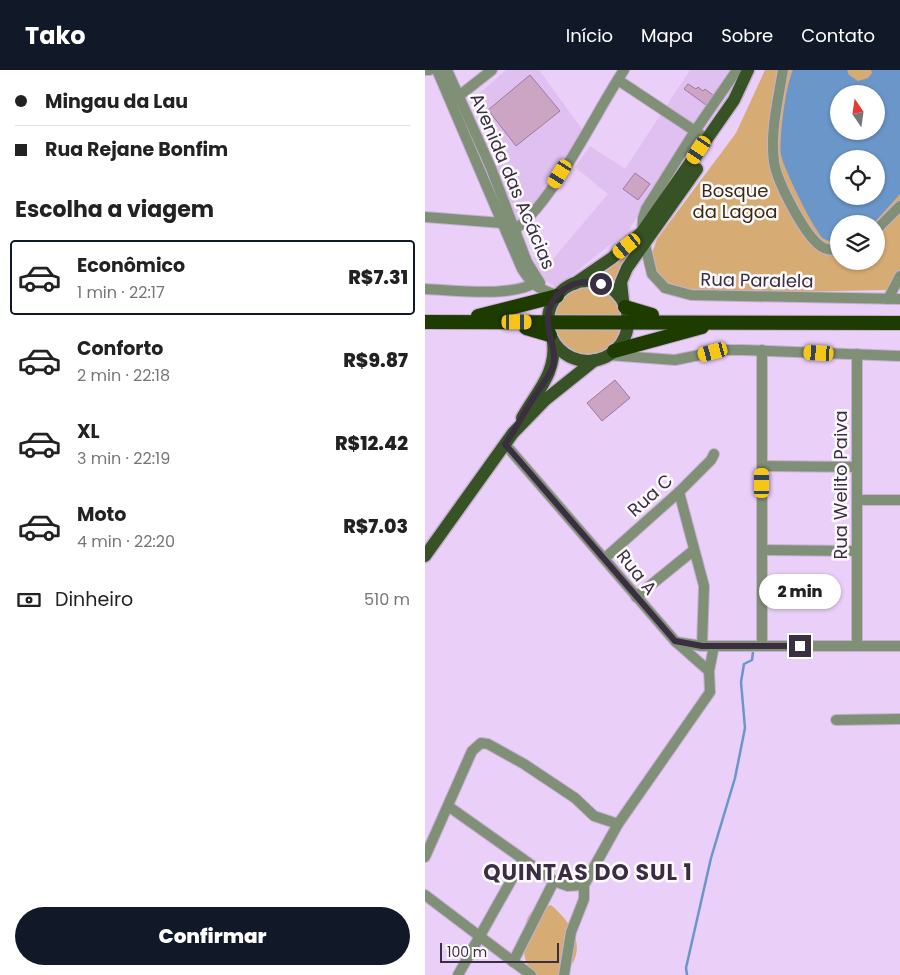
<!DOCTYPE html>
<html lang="pt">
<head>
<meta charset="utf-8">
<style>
  body { margin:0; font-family:Poppins,sans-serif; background:#f6f6f6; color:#222; height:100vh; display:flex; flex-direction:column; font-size:19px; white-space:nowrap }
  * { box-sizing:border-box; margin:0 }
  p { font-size:16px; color:#767676 }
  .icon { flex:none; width:28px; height:28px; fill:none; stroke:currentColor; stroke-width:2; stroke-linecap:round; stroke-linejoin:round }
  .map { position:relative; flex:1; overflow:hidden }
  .sheet { display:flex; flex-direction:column; background:#fff; width:425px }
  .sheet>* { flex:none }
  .guide { display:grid; align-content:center; height:110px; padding:0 15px; background:#fff }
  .needle { width:32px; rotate:347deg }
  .tools { position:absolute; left:405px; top:15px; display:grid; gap:10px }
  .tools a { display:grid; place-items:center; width:55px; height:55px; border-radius:50%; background:#fff; box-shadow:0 1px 4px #0004; font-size:25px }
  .scale { position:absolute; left:15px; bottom:12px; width:119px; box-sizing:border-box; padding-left:5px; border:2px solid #3a2f40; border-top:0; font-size:14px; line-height:18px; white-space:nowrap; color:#3a2f40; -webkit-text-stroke:4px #fdfafe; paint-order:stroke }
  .end { position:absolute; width:22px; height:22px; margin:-11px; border:6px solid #3a2f40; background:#fff; box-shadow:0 0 0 2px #fff }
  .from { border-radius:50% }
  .bubble { position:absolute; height:35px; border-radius:18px; background:#fff; box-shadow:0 1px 4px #0004; font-size:16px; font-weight:800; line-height:35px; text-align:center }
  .car { position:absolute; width:15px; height:30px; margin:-15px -8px; border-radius:6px; box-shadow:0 0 4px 1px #0007; background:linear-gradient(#f5c518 24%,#345 0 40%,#f5c518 0 76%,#345 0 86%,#f5c518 0) }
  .guide b { display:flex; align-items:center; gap:18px; height:48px; font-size:19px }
  .guide b+b { border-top:1px solid #e0e0e0 }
  .guide i { width:12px; height:12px; background:#222 }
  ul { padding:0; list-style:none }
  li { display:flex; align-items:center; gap:15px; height:75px; margin:0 10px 8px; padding:0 5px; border:2px solid transparent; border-radius:5px }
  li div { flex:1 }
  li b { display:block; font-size:19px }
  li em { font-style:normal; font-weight:800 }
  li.current { border-color:#111827 }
  li>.icon { width:45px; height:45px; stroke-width:1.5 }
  h2 { padding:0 15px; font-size:22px; line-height:60px }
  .pay { display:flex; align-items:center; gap:12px; height:55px; padding:0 15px; font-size:19px }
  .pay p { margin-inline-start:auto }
  .button { display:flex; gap:10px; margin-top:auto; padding:10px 15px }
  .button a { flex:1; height:58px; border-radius:30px; background:#111827; color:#fff; font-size:20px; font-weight:800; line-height:58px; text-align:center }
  header { display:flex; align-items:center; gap:30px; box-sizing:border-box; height:70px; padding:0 25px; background:#111827; color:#fff }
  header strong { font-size:24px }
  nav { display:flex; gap:28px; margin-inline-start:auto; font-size:18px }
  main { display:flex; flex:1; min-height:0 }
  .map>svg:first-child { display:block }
  .built { fill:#dfc0f0 }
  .green { fill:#d6ac74; fill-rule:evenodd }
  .water { fill:#6a96c9; fill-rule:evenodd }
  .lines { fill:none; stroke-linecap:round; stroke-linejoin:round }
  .stream { stroke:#6a96c9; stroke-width:2.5 }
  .building { fill:#cca4c4; stroke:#9f7998 }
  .minor-casing { stroke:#c7afd4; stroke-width:12 }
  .major-casing { stroke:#c7afd4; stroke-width:15 }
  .highway-casing { stroke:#c7afd4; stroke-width:16 }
  .minor { stroke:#809077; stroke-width:10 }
  .major { stroke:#375224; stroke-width:12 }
  .highway { stroke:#1e3c00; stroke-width:14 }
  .route { stroke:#3a2f40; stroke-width:6 }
  .labels { text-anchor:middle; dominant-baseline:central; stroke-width:5; stroke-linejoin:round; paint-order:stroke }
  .street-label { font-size:18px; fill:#3a2f40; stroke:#fdfafe }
  .park-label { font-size:18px; fill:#3b290f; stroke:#fdfafe }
  .district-label { font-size:22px; font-weight:bold; letter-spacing:1px; fill:#3a2f40; stroke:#fdfafe }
</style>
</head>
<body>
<header>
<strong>Tako</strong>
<nav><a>Início</a><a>Mapa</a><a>Sobre</a><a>Contato</a></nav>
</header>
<main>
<section class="sheet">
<div class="guide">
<b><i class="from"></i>Mingau da Lau</b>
<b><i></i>Rua Rejane Bonfim</b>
</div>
<h2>Escolha a viagem</h2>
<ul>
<li class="current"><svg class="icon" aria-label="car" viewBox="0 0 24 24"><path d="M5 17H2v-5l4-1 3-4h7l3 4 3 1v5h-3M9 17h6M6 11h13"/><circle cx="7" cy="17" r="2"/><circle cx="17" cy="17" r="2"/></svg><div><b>Econômico</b><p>1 min · 22:17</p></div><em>R$7.31</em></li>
<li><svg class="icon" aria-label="car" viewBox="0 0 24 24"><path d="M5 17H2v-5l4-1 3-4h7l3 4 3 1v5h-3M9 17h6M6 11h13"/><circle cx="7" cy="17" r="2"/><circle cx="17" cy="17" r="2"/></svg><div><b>Conforto</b><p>2 min · 22:18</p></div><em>R$9.87</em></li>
<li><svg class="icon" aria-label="car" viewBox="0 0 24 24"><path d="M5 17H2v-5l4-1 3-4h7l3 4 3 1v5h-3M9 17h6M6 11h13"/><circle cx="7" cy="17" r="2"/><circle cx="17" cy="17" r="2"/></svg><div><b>XL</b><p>3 min · 22:19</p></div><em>R$12.42</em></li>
<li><svg class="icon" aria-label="car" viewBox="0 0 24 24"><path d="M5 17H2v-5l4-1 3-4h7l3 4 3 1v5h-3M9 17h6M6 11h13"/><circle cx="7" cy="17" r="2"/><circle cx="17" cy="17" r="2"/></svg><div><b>Moto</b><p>4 min · 22:20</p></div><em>R$7.03</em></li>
</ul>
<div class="pay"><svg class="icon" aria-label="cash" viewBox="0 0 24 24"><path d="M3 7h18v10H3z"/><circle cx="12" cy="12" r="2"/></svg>Dinheiro<p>510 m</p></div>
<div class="button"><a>Confirmar</a></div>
</section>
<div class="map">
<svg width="475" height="905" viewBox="0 0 475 905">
  <rect width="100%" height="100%" fill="#eacff9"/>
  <g class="built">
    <polygon points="81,0 114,0 162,66 95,157 47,30"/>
    <polygon points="265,0 312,0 204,159 131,218 117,208 108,186 123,195 183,124 150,97 165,76 200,99"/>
  </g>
  <g class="green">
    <path d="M 340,0 L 475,0 L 475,207 L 471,216 L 461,220 L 363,222 L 255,219 L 245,215 L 230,203 L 227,183 L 232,169 L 311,63 ZM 414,24 L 451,24 L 451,61 L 414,61 ZM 414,89 L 451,89 L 451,126 L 414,126 ZM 414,154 L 451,154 L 451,191 L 414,191 Z"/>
    <polygon points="213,170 194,223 175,211 163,209"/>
    <path d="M 160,216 C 179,216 194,227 197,245 L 127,246 C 129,229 144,219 160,216 Z"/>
    <path d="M 126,257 L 199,257 C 192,286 156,296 135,275 C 131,270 129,263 126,257 Z"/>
    <path d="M 126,835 C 140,847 158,868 150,888 C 148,894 142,900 139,905 L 111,905 C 109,902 105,899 103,896 C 96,883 96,847 110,839 C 115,837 121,837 126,835 Z"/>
  </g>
  <path class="water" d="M 368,0 L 422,0 L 424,5 L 433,11 L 443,8 L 447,3 L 446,0 L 475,0 L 475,124 L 448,154 L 414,154 L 414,173 C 410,172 403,171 399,169 C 390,163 357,95 356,84 C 354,67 361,14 368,0 ZM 414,24 L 451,24 L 451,61 L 414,61 ZM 414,89 L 451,89 L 451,126 L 414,126 Z"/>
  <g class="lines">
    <polyline class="stream" points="262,905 261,898 286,788 310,708 320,658 316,612 319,594 327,590 328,582"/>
  </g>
  <g class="building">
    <polygon points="105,5 135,41 91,76 63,40"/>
    <polygon points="263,14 271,19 273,17 278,21 280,19 288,25 281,35 259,19"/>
    <polygon points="210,103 225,114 213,130 198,119"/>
    <polygon points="190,310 205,328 177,351 162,333"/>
  </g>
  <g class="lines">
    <defs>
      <g id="minor">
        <polyline points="0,0 5,0"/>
        <path d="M 12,0 L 97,199 C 106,214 116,221 133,225"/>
        <polyline points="22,0 66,98 102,192 115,213"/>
        <polyline points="312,0 270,61 221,139 218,148 217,162 227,204 240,218 266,225 475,229"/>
        <path d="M 358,0 C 353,30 345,62 349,92 C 352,111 381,170 399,178 C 403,180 409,180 414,180"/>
        <polyline points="193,10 282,69"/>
        <polyline points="30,29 67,0"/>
        <polyline points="0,147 77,153"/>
        <polyline points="451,160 475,136"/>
        <path d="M 86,162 C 126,138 171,41 199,0"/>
        <path d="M 0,219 C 31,220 85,228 112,212"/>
        <polyline points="463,229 475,206"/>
        <polyline points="432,284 432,576"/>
        <polyline points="183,285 250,290 299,280 318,280 475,286"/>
        <polyline points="80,374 250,571 284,601"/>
        <polyline points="337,396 432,397"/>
        <polyline points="254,422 279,516 277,576"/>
        <polyline points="432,430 475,430"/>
        <polyline points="337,480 432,481"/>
        <polyline points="180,488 254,422 286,390 289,384"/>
        <polyline points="211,527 269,480"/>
        <polyline points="251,572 277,576 475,576"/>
        <polyline points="337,575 337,280"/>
        <polyline points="411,650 475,649"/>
        <polyline points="23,736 129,811 143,816 159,815"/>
        <polyline points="0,787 47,681 56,673 63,674 99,694 150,728 169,746 193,754"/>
        <polyline points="0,825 106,905"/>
        <polyline points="88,892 129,811"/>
        <polyline points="33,905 97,791"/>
        <polyline points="139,905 146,862 159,829 159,815 193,754 285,622 284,601 289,576"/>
      </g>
      <g id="major">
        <circle cx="163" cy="251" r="40"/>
        <polyline points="149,214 187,188 217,162 309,30 323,0"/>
        <polyline points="198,231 196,212 202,198 272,99"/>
        <path d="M 97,348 C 112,321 132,303 128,271"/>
        <polyline points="0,486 88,363 120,330 170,290"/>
      </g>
      <g id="highway">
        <polyline points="200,237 227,245"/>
        <polyline points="53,246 132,226"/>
        <polyline points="0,252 475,253"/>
        <polyline points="101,258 125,265"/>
        <polyline points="189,281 277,257"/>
      </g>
    </defs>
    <use href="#minor" class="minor-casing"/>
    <use href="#major" class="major-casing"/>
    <use href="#highway" class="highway-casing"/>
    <use href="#minor" class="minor"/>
    <use href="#major" class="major"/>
    <use href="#highway" class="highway"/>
  </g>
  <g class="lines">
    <path class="route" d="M 176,214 C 151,206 123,222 123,251 C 123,267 132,279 128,296 C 124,308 113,320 106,332 C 97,346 90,361 80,374 L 250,571 L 277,576 L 375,576"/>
  </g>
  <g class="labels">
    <g class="street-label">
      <text transform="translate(88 111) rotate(67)">Avenida das Acácias</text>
      <text transform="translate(332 210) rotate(1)">Rua Paralela</text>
      <text transform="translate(415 415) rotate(-90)">Rua Welito Paiva</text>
      <text transform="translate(225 425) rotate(-42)">Rua C</text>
      <text transform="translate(212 502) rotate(51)">Rua A</text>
    </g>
    <g class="park-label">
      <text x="310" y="120">Bosque<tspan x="310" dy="21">da Lagoa</tspan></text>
    </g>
    <g class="district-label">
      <text x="163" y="802">QUINTAS DO SUL 1</text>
    </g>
  </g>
</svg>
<div class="tools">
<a><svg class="needle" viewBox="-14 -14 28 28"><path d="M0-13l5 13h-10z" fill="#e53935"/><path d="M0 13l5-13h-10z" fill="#767676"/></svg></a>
<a><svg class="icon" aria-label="locate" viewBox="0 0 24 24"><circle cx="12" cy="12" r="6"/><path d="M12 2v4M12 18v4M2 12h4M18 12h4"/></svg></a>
<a><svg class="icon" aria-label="layers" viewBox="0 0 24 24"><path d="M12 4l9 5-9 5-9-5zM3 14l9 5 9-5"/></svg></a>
</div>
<div class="scale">100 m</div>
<i class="end from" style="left:176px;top:214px"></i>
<i class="end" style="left:375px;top:576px"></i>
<div class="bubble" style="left:334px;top:504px;width:82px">2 min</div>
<i class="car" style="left:274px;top:80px;rotate:214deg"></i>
<i class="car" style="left:135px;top:104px;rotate:212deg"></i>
<i class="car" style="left:202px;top:176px;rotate:231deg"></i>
<i class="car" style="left:92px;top:252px;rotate:90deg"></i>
<i class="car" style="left:288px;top:282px;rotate:255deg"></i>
<i class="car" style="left:394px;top:283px;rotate:273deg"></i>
<i class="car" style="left:337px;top:413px;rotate:0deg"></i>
</div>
</main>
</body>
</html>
